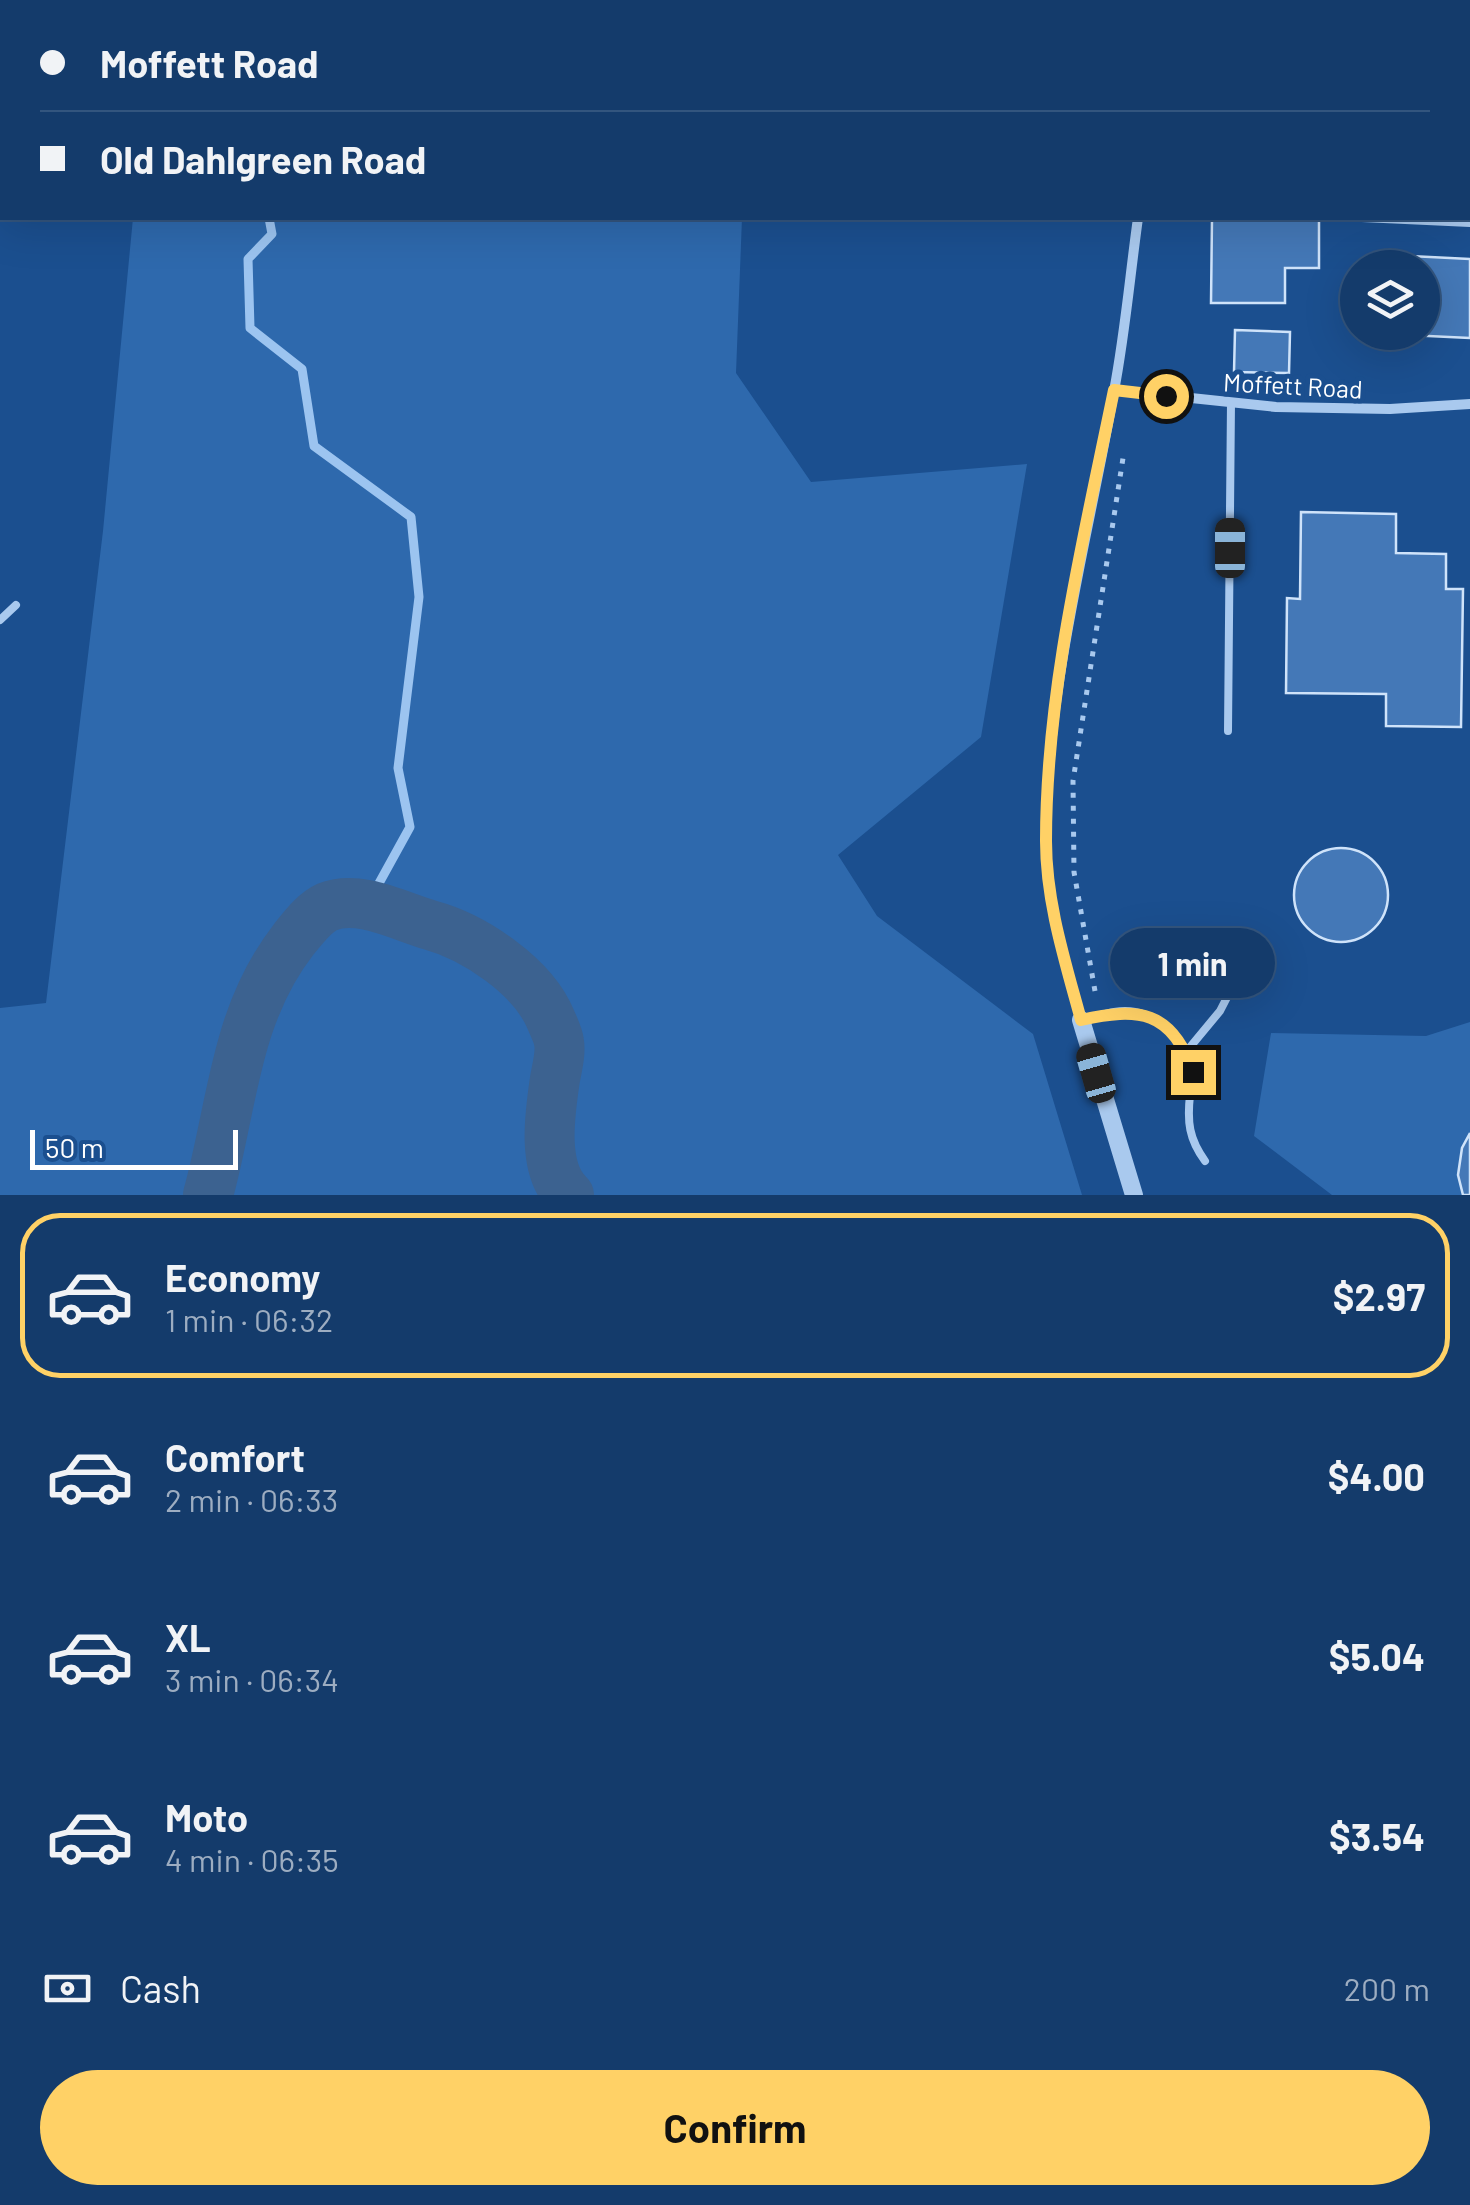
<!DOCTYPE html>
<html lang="en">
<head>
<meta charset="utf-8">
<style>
  body { margin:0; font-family:Barlow,sans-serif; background:#214673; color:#f1f3f6; height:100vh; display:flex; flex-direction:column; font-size:38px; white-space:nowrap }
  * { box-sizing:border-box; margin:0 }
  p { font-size:32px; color:#9dadc1 }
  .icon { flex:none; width:55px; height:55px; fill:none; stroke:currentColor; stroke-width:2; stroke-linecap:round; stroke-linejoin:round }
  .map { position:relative; height:1195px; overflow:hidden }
  .side { display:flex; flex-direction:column; background:#143b6b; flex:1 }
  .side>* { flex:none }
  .hud { position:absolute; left:0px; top:0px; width:1470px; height:220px; box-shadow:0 10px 40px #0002,0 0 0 2px #33557e; display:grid; align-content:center; height:220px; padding:0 40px; background:#143b6b }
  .controls { position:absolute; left:1340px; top:250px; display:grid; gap:20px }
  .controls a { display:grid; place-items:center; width:100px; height:100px; border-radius:50%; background:#143b6b; box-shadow:0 10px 40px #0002,0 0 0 2px #33557e; font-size:50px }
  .scale { position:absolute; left:30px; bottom:25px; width:208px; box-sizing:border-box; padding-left:10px; border:5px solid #fff; border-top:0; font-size:28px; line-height:35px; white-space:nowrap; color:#fff; -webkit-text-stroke:8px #1b4f8f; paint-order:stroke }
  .end { position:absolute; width:45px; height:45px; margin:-22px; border:12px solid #ffd166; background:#111; box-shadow:0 0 0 5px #111 }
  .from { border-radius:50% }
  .bubble { position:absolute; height:70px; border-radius:35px; background:#143b6b; box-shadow:0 10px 40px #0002,0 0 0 2px #33557e; font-size:32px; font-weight:700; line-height:70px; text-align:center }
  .car { position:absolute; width:30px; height:60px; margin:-30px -15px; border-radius:12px; box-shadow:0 0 8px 2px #0007; background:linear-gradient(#222 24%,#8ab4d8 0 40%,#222 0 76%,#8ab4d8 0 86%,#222 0) }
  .hud b { display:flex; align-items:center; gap:35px; height:95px; font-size:38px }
  .hud b+b { border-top:2px solid #33557e }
  .hud i { width:25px; height:25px; background:#f1f3f6 }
  ul { padding:18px 0 0; list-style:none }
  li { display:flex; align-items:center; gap:30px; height:165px; margin:0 20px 15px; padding:0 20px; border:5px solid transparent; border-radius:40px }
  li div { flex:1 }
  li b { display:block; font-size:38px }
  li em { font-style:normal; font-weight:700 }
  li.current { border-color:#ffd166 }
  li>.icon { width:90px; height:90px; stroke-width:1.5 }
  .pay { display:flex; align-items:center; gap:25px; height:110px; padding:0 40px; font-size:38px }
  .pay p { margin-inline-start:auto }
  .primary-button { display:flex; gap:20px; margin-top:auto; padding:20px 40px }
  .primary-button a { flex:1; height:115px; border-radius:60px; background:#ffd166; color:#111; font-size:40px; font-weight:700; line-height:115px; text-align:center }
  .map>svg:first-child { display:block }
  .green { fill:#2e69ad }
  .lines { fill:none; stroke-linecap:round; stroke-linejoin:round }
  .stream { stroke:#9cc4f0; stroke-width:9 }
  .river { stroke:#3c6290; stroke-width:50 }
  .building { fill:#4478b7; stroke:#cfe3fa; stroke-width:2.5 }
  .path { stroke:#a9c9ee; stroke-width:5; stroke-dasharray:5 8; stroke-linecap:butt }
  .service { stroke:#a9c9ee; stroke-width:8 }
  .minor { stroke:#a9c9ee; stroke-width:10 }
  .tertiary { stroke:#a9c9ee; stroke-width:18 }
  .route { stroke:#ffd166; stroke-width:12 }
  .labels { text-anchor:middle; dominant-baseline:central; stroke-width:10; stroke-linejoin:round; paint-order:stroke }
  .street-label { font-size:25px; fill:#fff; stroke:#1b4f8f }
</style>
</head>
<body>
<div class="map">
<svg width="1470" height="1195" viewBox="0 0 1470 1195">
  <rect width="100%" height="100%" fill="#1b4f8f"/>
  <g class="green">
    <polygon points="49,0 808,0 55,2"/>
    <polygon points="133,218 742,218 736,373 811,482 1027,464 981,737 838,855 877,916 1033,1034 1082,1195 0,1195 0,1008 46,1003 103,531"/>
    <polygon points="1470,1022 1470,1195 1332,1195 1254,1136 1271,1033 1426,1036"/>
  </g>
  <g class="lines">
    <g class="stream">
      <polyline points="241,0 241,2"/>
      <polyline points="269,218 272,234 248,259 250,328 302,369 314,446 411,517 419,597 398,768 410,827 367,905"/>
    </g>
    <path class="river" d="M 208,1195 C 233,1105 234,1016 294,939 C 303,928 314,913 327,907 C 359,894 399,916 430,925 C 474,937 533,976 551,1020 C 554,1027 558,1035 559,1042 C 561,1053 557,1068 555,1079 C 550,1113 541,1169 569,1195"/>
  </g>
  <g class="building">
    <polygon points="1340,0 1470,0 1470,174 1468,2"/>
    <polygon points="1212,218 1319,218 1319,268 1285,268 1285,303 1211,303"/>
    <polygon points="1390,255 1470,259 1470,338 1386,334 1422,332 1422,268 1389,268"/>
    <polygon points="1235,330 1290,332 1289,373 1234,372"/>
    <polygon points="1301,512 1396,514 1396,553 1446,554 1446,589 1463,589 1461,727 1386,726 1386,694 1286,693 1287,598 1300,599"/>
    <circle cx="1341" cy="895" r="47"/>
    <polygon points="1470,1133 1470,1195 1463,1195 1458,1175 1462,1148"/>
  </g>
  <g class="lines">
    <g class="path">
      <polyline points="1192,2 1193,0"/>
      <polyline points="1095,991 1074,872 1073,781 1123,458"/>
    </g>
    <g class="service">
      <polyline points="905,2 906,0"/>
      <polyline points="1291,2 1291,0"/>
      <polyline points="0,144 2,144"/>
      <polyline points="1362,218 1470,223"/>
      <polyline points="0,620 16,605"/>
      <polyline points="1228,731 1231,402"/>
      <path d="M 1081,1020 C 1098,1016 1118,1008 1135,1012 C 1162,1017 1189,1044 1193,1071 C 1194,1078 1191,1088 1190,1095 C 1187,1122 1189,1139 1205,1161"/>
      <polyline points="1186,1052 1220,1011 1239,974"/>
    </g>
    <g class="minor">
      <polyline points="1166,2 1167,0"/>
      <polyline points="1115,390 1276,407 1390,409 1470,404"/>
      <path d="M 1081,1020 C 1065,961 1046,902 1046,841 C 1046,688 1088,540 1114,391 C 1125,334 1130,275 1138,218"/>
    </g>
    <polyline class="tertiary" points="1081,1020 1134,1195"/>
  </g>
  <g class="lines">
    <path class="route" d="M 1166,396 L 1114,390 C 1084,537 1046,690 1046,841 C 1046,902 1065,961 1081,1020 C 1138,1007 1172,1010 1193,1072"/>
  </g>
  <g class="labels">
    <g class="street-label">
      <text transform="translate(1293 385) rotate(3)">Moffett Road</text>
    </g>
  </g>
</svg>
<div class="controls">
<a><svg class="icon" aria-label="layers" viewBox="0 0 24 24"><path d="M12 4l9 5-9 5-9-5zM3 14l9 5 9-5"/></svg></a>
</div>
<div class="scale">50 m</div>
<i class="end from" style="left:1166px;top:396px"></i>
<i class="end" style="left:1193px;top:1072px"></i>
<div class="bubble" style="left:1110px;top:928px;width:165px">1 min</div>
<i class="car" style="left:1230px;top:548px;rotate:0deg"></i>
<i class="car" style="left:1096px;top:1073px;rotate:344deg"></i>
<div class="hud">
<b><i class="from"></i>Moffett Road</b>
<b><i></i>Old Dahlgreen Road</b>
</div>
</div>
<section class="side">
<ul>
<li class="current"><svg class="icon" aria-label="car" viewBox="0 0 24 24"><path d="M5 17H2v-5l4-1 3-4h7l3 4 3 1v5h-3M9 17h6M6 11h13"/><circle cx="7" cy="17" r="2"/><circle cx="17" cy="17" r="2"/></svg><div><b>Economy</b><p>1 min · 06:32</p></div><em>$2.97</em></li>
<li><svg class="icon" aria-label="car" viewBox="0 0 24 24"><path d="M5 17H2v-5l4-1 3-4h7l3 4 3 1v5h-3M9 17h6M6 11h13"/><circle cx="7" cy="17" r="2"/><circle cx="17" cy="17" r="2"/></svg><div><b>Comfort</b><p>2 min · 06:33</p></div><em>$4.00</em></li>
<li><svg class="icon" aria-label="car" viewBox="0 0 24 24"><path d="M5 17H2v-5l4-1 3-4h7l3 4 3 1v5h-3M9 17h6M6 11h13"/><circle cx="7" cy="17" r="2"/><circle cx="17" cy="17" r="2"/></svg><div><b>XL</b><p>3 min · 06:34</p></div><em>$5.04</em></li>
<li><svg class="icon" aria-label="car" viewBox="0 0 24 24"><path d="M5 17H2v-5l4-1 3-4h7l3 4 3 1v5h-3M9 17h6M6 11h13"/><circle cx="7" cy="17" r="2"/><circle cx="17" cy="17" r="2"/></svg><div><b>Moto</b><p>4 min · 06:35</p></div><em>$3.54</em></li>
</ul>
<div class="pay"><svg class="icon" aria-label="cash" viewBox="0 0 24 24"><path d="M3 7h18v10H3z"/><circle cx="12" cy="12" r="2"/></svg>Cash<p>200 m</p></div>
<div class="primary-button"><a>Confirm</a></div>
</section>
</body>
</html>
